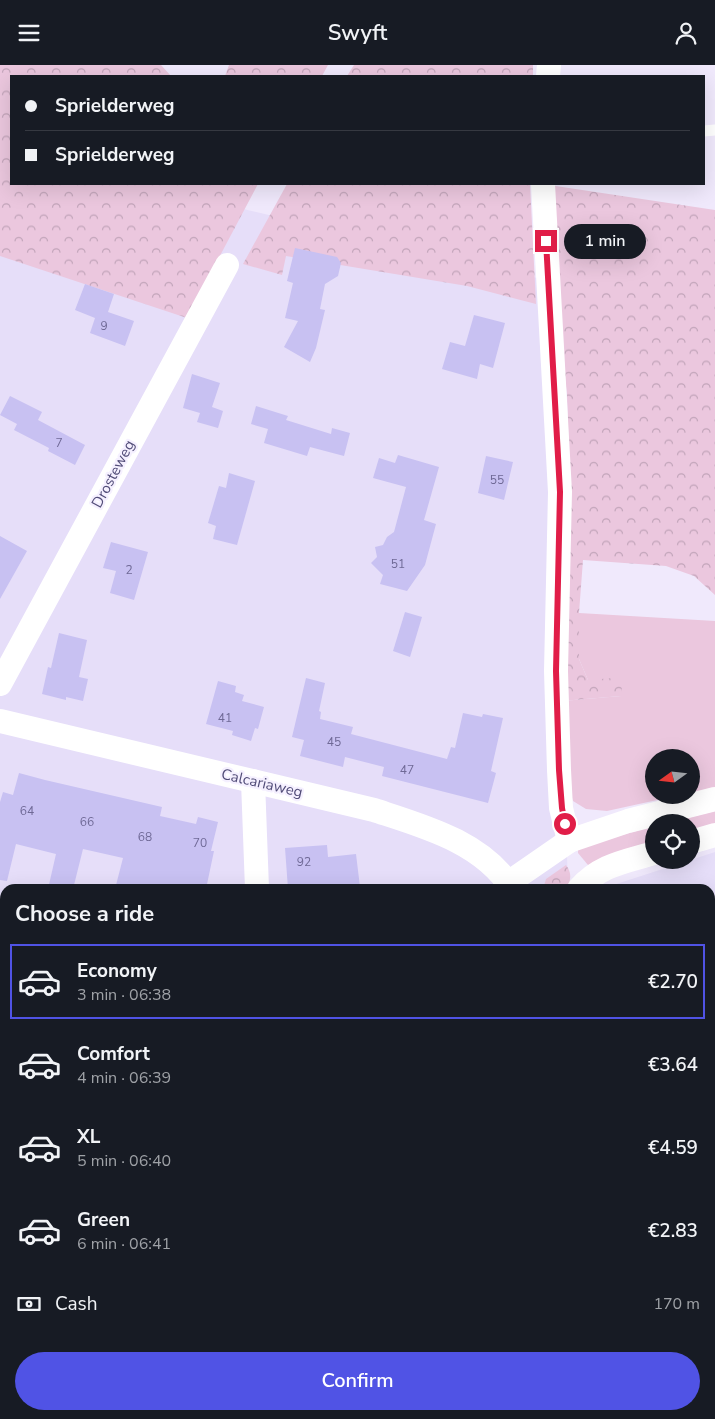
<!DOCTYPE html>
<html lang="en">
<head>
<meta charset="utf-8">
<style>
  body { margin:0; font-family:"Nunito Sans",sans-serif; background:#20242c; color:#f1f3f6; height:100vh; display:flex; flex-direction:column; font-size:19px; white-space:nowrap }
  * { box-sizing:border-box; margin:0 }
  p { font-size:16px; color:#9ea1a6 }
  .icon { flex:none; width:28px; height:28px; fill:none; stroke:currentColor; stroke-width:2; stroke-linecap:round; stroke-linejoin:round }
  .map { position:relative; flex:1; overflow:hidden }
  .drawer { position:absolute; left:0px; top:819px; width:715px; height:536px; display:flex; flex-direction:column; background:#171b24; border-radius:15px 15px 0 0; box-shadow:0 5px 20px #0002 }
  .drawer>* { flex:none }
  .banner { position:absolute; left:10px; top:10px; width:695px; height:110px; border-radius:0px; box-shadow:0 5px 20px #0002; display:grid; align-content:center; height:110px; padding:0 15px; background:#171b24 }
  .needle { width:32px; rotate:255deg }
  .controls { position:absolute; left:645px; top:684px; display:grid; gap:10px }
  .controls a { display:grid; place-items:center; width:55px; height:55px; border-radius:50%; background:#171b24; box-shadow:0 5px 20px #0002; font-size:25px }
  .end { position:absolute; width:22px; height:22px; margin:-11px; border:6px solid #e11d48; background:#fff; box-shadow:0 0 0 2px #fff }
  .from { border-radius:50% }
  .bubble { position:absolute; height:35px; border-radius:18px; background:#171b24; box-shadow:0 5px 20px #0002; font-size:16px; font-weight:600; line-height:35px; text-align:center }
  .banner b { display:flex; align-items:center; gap:18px; height:48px; font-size:19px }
  .banner b+b { border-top:1px solid #363941 }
  .banner i { width:12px; height:12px; background:#f1f3f6 }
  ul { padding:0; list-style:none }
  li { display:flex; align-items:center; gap:15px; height:75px; margin:0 10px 8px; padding:0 5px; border:2px solid transparent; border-radius:0px }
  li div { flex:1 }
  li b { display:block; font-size:19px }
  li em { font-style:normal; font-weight:600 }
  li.current { border-color:#5053e5 }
  li>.icon { width:45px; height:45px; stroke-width:1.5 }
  h2 { padding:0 15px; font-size:22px; line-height:60px }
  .pay { display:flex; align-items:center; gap:12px; height:55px; padding:0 15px; font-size:19px }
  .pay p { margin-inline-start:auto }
  .action { display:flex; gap:10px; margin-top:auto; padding:10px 15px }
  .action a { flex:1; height:58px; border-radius:30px; background:#5053e5; color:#fff; font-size:20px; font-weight:600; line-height:58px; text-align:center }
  header { display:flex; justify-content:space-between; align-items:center; height:65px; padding:0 15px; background:#171b24; font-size:22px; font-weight:600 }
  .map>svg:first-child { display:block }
  .residential { fill:#e6def9 }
  .green { fill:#ebc7de }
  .forest { fill:url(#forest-crowns) }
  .building { fill:#c8c1f2 }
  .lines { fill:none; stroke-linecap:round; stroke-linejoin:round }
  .lane { stroke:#fff; stroke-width:11 }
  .street { stroke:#fff; stroke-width:24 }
  .route { stroke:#e11d48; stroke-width:6 }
  .labels { text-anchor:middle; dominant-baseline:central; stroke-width:4.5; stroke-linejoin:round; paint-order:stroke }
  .number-label { font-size:12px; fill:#6f6996 }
  .street-label { font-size:15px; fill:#514c78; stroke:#f5f0ff }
</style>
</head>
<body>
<header><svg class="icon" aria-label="menu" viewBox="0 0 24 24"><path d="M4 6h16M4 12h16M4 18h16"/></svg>Swyft<svg class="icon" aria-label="person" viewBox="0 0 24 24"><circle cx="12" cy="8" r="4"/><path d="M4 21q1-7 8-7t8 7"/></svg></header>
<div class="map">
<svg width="715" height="1354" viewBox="0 0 715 1354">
  <defs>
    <pattern id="forest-crowns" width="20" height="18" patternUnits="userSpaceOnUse" patternTransform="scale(1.25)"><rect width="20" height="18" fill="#ebc7de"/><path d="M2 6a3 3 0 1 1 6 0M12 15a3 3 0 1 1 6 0" fill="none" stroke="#c1a4b9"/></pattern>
  </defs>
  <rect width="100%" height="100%" fill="#f0e9fc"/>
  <polygon class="residential" points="0,101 11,119 222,139 550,216 568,824 5,824 5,1350 710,1350 710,824 601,824 715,787 715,1354 0,1354"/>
  <g class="green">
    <polygon points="579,548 715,556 715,723 691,728 691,692 654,692 654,730 680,730 607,746 586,744 573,736 566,714 562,636 621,631 588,615 579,594"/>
    <polygon points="715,746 715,764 691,771 691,758 667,758"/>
    <polygon points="654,761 654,781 588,800 578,788 578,784 583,781"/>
    <polygon points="0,905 5,907 5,1067 0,1069"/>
  </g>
  <g class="forest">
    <polygon points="0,0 161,0 171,11 11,11 11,119 258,119 187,253 0,191"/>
    <polygon points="229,0 328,0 322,11 225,11"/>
    <polygon points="354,0 533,0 533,11 347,11"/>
    <polygon points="287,119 530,119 536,239 467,221 286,191 282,210 243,199"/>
    <polygon points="549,120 715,145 715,530 694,511 666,501 583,495 579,548 579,594 588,615 613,613 622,621 621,631 562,636 570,425 567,330 555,224"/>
    <path d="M 566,800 C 572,808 571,814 567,824 L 543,824 L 546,814 Z"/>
    <polygon points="0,966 5,986 5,1029 0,1031"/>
  </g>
  <g class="building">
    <polygon points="295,183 337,192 341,198 338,211 325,219 320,244 325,245 316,283 310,297 284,282 298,256 285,253 293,218 287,216"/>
    <polygon points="85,219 114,229 108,247 134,256 125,281 90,268 95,253 75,245"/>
    <polygon points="474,250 505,258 493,303 480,299 477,314 442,304 450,277 465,281"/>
    <polygon points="192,309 220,318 212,342 223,346 218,363 197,357 200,348 183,343"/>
    <polygon points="10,331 42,347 38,355 85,380 75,400 48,386 49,383 14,365 17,359 0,350"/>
    <polygon points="256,341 288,351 286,355 331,369 332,363 350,368 344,391 310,382 307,391 264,378 268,364 251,359"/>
    <polygon points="398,390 439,402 424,455 436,459 425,500 407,526 380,519 383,510 371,498 377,492 375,482 383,480 387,472 394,467 406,422 373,413 379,393 395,398"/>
    <polygon points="486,391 513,397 504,435 478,428"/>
    <polygon points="229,408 255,416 237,480 213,474 216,461 208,458 219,421 226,423"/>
    <polygon points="0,471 27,486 0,534"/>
    <polygon points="111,477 148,487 134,535 110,528 116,506 103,503"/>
    <polygon points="405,547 422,552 410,592 393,586"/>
    <polygon points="59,568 87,575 79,612 88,614 83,636 66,632 66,635 42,629 48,602 51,603"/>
    <polygon points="306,613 325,618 319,646 321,647 320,654 353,662 351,669 447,694 451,682 455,683 463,648 482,652 483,649 503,653 491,706 496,708 488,738 382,711 384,702 345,692 343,702 300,691 304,675 292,672"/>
    <polygon points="218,616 236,621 235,627 244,630 242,636 264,642 258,664 255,663 251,676 232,670 233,666 206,659"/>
    <polygon points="19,708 45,715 162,742 160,751 196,759 198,752 218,757 211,786 214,786 206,824 115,824 123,793 83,784 73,824 48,824 56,789 16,779 7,816 0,815 0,737 3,727 13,730"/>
    <polygon points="327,780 328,792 356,789 360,822 341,824 288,824 285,783"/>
  </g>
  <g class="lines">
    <polyline class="lane" points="704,66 715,65"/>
    <g class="street">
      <polyline points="548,11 549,0"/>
      <polyline points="543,119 560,427 556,606 559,705 561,743 569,776"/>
      <polyline points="0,619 227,200"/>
      <path d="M 0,656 L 374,745 C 423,761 483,777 512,824"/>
      <polyline points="253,716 257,824"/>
      <polyline points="691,777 715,770"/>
      <polyline points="508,818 569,776 628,756 715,734"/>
      <path d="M 579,824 C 600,800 624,797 654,788"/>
      <polyline points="0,884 5,885"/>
      <polyline points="0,1083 5,1081"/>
      <polyline points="0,1314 5,1312"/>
      <polyline points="295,1350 295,1354"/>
      <polyline points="590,1350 590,1354"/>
      <polyline points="645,1350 646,1354"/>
    </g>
  </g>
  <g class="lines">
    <polyline class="route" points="546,176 560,427 556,606 559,705 562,743 565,759"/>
  </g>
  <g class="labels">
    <g class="number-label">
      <text x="104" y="261">9</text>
      <text x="59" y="378">7</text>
      <text x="497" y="415">55</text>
      <text x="398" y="499">51</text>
      <text x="129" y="505">2</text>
      <text x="225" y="653">41</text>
      <text x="334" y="677">45</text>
      <text x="407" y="705">47</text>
      <text x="27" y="746">64</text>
      <text x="87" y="757">66</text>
      <text x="145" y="772">68</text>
      <text x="200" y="778">70</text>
      <text x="304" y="797">92</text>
    </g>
    <g class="street-label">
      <text transform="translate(113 409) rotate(-62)">Drosteweg</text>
      <text transform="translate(262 718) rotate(13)">Calcariaweg</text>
    </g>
  </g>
</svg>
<div class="controls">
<a><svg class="needle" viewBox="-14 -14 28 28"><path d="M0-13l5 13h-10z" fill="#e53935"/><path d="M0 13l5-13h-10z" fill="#9ea1a6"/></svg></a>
<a><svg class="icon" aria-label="locate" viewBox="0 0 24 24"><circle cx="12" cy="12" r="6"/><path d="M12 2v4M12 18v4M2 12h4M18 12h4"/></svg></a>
</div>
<i class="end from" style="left:565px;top:759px"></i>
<i class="end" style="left:546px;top:176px"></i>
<div class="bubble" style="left:564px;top:159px;width:82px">1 min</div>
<div class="banner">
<b><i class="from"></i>Sprielderweg</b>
<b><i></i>Sprielderweg</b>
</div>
<section class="drawer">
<h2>Choose a ride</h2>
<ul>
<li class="current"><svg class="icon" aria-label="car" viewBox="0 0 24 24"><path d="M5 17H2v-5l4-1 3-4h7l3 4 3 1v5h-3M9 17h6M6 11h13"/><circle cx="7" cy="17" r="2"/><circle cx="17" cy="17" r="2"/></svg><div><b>Economy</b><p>3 min · 06:38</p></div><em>€2.70</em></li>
<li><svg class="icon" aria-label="car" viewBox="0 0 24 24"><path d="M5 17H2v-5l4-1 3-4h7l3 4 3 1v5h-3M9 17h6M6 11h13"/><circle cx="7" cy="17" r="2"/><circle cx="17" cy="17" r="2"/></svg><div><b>Comfort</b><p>4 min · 06:39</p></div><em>€3.64</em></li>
<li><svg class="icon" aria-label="car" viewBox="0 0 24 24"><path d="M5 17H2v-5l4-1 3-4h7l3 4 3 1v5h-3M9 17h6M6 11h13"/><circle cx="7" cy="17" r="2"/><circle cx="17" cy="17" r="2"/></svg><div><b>XL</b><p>5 min · 06:40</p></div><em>€4.59</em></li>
<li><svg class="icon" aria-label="car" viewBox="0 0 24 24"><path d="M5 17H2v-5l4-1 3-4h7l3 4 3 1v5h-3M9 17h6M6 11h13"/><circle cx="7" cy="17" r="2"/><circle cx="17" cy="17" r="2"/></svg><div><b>Green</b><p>6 min · 06:41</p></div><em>€2.83</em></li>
</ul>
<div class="pay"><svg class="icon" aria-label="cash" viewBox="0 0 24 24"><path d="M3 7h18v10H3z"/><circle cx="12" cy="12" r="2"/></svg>Cash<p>170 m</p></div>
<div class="action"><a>Confirm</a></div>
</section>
</div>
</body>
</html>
